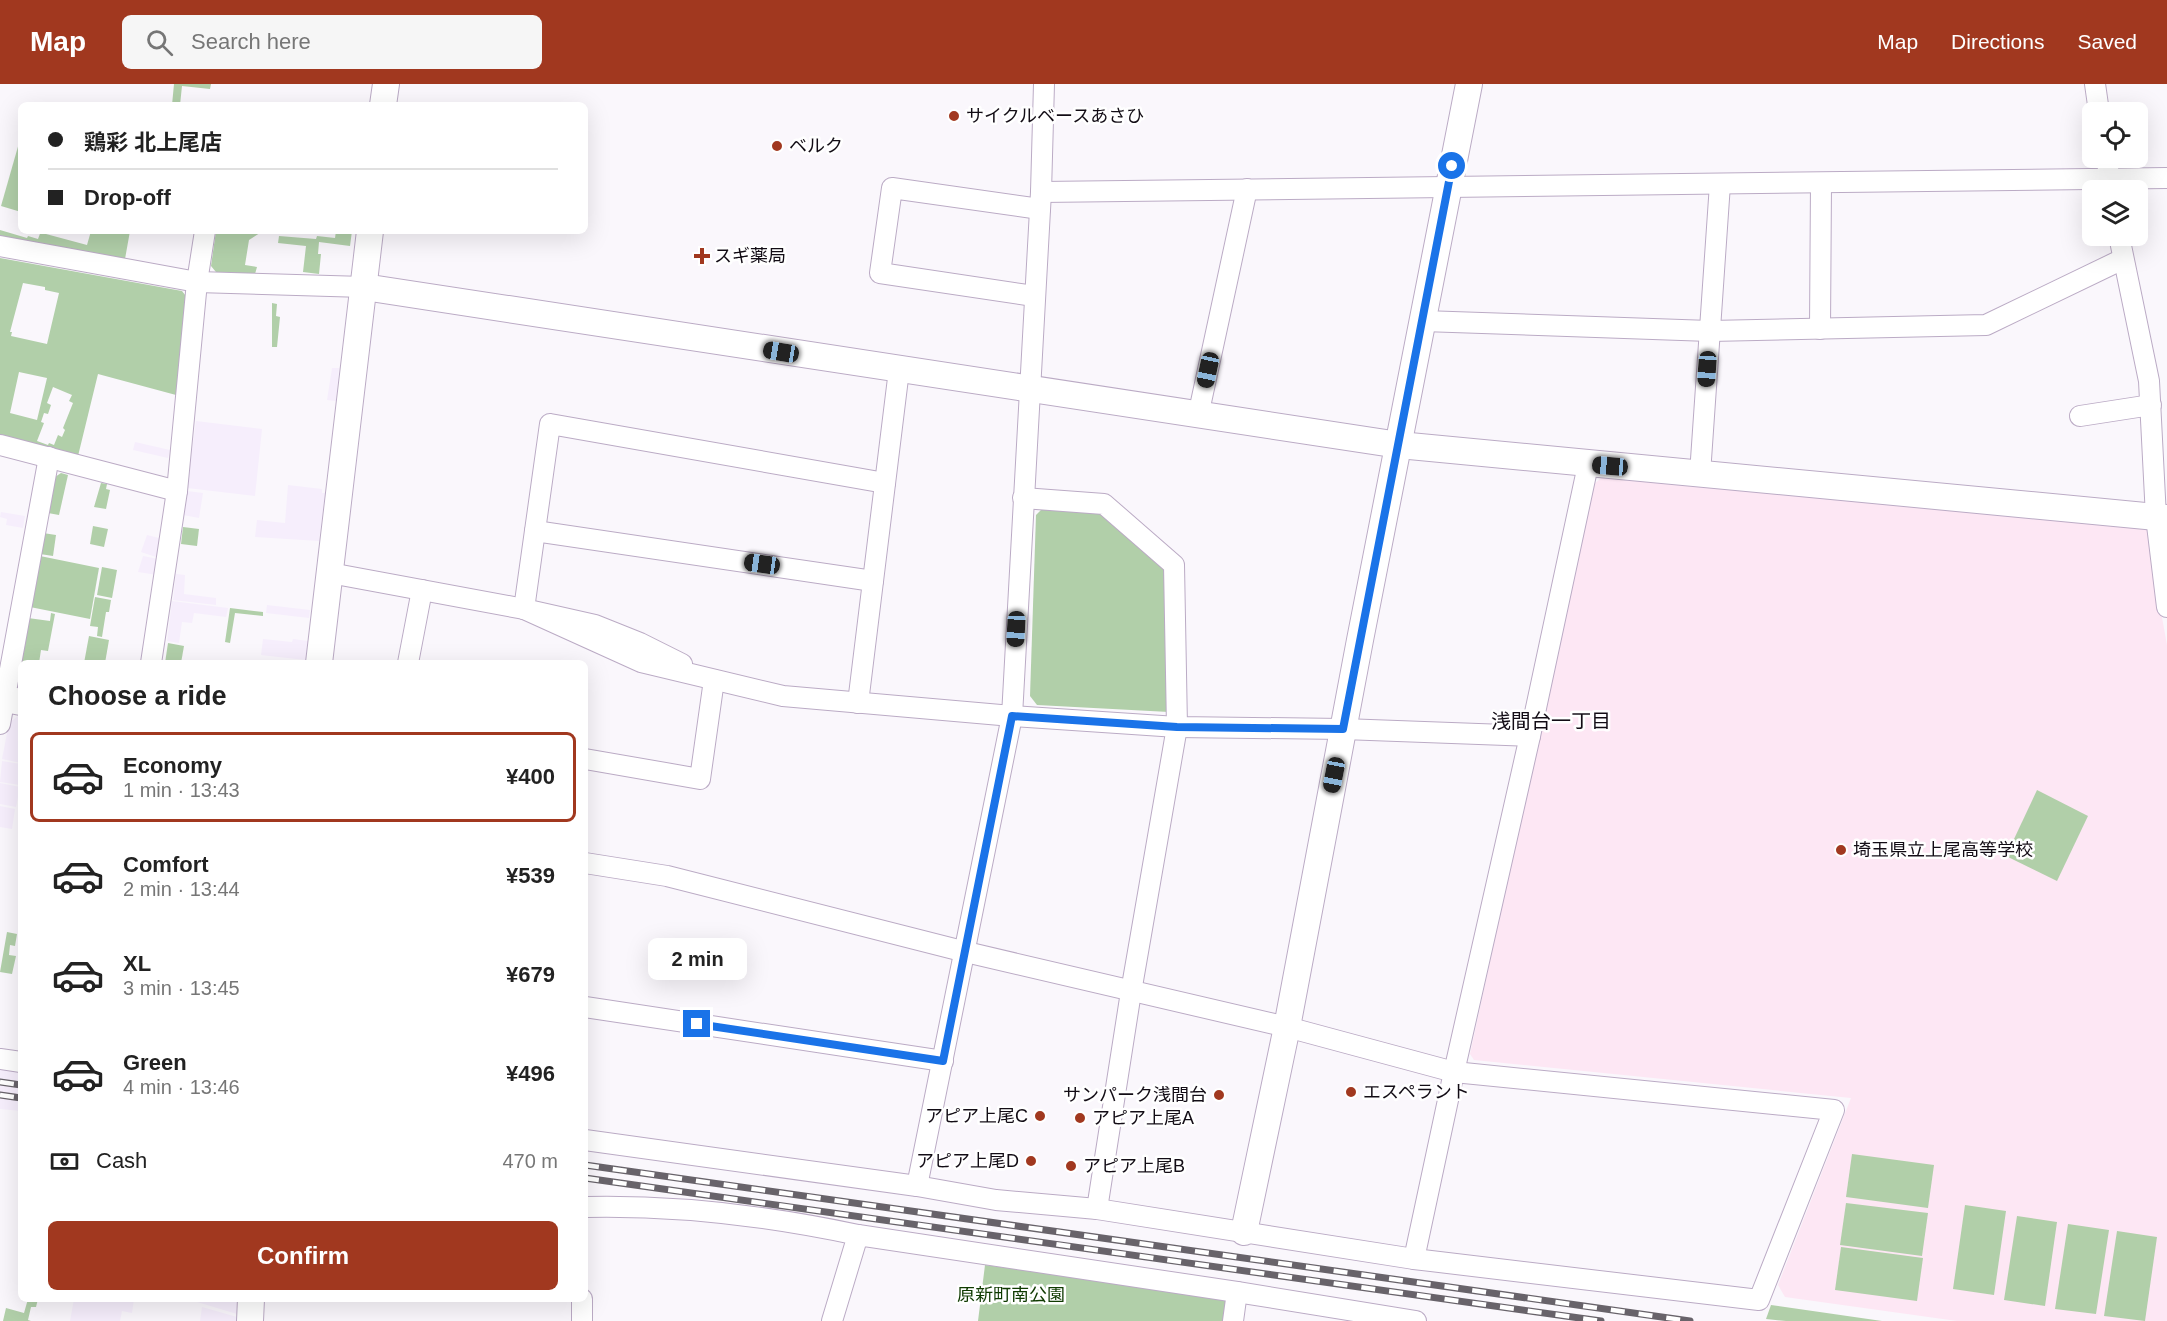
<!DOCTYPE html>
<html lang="en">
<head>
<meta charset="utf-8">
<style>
  body { margin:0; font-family:Arial,"Noto Sans JP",sans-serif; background:#f6f6f6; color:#222; height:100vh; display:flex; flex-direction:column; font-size:22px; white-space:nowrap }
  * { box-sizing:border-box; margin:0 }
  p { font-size:20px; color:#767676 }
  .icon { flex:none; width:33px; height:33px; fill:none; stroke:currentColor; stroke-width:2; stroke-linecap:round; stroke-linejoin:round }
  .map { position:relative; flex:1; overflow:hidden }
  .panel { position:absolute; left:18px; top:576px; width:570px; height:642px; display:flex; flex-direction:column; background:#fff; border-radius:9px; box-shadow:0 6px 24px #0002 }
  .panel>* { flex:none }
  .hud { position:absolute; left:18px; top:18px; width:570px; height:132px; border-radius:9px; box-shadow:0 6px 24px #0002; display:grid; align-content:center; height:132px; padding:0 30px; background:#fff }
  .controls { position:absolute; left:2082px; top:18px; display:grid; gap:12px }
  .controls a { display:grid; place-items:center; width:66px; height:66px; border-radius:9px; background:#fff; box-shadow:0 6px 24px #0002; font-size:30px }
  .end { position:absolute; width:27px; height:27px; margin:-14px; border:8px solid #1a73e8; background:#fff; box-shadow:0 0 0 3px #fff }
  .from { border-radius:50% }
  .bubble { position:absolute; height:42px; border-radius:9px; background:#fff; box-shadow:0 6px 24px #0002; font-size:20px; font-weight:600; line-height:42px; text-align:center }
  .car { position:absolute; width:18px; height:36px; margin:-18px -9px; border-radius:8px; box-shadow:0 0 4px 2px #0007; background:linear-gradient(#222 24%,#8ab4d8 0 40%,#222 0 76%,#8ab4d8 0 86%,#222 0) }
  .hud b { display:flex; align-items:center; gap:21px; height:57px; font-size:22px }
  .hud b+b { border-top:2px solid #e0e0e0 }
  .hud i { width:15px; height:15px; background:#222 }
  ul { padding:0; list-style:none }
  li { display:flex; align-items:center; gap:18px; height:90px; margin:0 12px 9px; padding:0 18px; border:3px solid transparent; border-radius:9px }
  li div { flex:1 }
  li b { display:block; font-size:22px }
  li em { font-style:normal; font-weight:600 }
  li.current { border-color:#a1381f }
  li>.icon { width:54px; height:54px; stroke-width:1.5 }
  h2 { padding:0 30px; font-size:27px; line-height:72px }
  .pay { display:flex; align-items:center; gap:15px; height:66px; padding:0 30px; font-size:22px }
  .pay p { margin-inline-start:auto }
  .button { display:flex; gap:12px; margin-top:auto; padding:12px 30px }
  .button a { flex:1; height:69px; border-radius:9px; background:#a1381f; color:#fff; font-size:24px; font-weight:600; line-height:69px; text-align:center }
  header { display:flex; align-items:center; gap:36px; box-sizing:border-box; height:84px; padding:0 30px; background:#a1381f; color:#fff }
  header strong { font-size:28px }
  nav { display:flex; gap:33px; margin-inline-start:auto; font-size:21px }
  .search { width:420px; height:54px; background:#f6f6f6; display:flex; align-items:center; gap:15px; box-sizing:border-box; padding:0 21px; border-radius:9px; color:#767676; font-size:22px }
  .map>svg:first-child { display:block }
  .built { fill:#f6eefc }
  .education { fill:#fde7f4 }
  .green { fill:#b1cfa9; fill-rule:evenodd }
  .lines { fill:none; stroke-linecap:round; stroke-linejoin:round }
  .minor-casing { stroke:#bbabc5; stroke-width:22 }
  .tertiary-casing { stroke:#bbabc5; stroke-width:28 }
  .minor { stroke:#fff; stroke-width:20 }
  .tertiary { stroke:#fff; stroke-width:26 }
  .rail-casing { stroke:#68636a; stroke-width:7 }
  .rail { stroke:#fff; stroke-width:4.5; stroke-dasharray:14; stroke-linecap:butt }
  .route { stroke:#1a73e8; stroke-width:8 }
  .poi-dot { fill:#a1381f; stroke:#fff; stroke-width:2 }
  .labels { text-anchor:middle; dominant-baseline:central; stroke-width:5; stroke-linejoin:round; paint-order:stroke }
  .poi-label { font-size:18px; fill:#120c15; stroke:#fff; text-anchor:start }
  .park-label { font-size:18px; fill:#0f3a00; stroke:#fff }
  .neighbourhood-label { font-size:20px; fill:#120c15; stroke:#fff }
</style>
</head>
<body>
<header>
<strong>Map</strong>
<div class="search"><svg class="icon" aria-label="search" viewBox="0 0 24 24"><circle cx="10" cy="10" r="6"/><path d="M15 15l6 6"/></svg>Search here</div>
<nav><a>Map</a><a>Directions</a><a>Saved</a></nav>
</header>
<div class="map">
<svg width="2167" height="1237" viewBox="0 0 2167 1237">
  <rect width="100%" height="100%" fill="#faf7fc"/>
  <g class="built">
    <polygon points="332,284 339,284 336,317 327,316"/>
    <polygon points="196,337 262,345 255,412 187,404"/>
    <polygon points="135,358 170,366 168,374 133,366"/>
    <polygon points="288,401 322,405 322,409 325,409 319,457 255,453 257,436 285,439"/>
    <polygon points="187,407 203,409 199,434 183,431"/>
    <polygon points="1,428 25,432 23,444 6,441 7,435 0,433"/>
    <polygon points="147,451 159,454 159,474 141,468"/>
    <polygon points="143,472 158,475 157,491 138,488"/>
    <polygon points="176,490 185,491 184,510 216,514 216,521 173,516"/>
    <polygon points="172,517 228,524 226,533 194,529 192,539 182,538 179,559 167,557"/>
    <polygon points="267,521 310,526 309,534 266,529"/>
    <polygon points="263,555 292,558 293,555 308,557 306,576 261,571"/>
    <polygon points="18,632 21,633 21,656 17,656 21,657 21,679 2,675 9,639"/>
    <polygon points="2,677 21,680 20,701 0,698"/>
    <polygon points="0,699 20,703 16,723 0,720"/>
    <polygon points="0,722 15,725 12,745 0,743"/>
    <polygon points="0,985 21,987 21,1027 0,1025"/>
    <polygon points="74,1215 134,1215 132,1229 122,1227 120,1237 70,1237"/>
    <polygon points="187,1215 238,1215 237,1230"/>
    <polygon points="202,1223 237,1233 237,1237 200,1237"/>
  </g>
  <polygon class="education" points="1601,394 2144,444 2151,449 2154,489 2167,561 2167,1237 1957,1237 1785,1213 1778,1201 1851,1014 1474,976 1470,970 1593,401"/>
  <g class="green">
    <polygon points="174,0 211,0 210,5 182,2 180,21 172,21"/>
    <polygon points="21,52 21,128 1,122"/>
    <polygon points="0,146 27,154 28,152 38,155 41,147 46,147 46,150 87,161 91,147 130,147 125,175 0,152"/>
    <polygon points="216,147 263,147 249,156 245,181 257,183 255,190 216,188 211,182"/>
    <polygon points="336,147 352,147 350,162 319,158 318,170 321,170 319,190 303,188 306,162 278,159 279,152 316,155 317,152 335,154"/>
    <path d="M 0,174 L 182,207 L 189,216 L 176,311 L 98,290 L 78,372 L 0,354 ZM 23,199 L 45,203 L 45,206 L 59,209 L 47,260 L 11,252 L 12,248 L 10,248 ZM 19,288 L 47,294 L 37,336 L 10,329 ZM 53,303 L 72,311 L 69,317 L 73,319 L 63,344 L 65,346 L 62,353 L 58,351 L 54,361 L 49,359 L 48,361 L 37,357 L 44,339 L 41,338 L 44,329 L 48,330 L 51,321 L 47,319 Z"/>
    <polygon points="272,219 277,220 276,232 280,233 277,263 272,263"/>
    <polygon points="61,389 68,391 59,431 48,429 52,395"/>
    <polygon points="101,399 107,400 106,405 110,406 106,425 94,423"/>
    <polygon points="1047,420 1102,425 1171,485 1169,628 1037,621 1030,612 1036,431"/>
    <polygon points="93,442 108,445 104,463 90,460"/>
    <polygon points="183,443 199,445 197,462 181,460"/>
    <polygon points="43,449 56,451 53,472 40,470"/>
    <polygon points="40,472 99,484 90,535 30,523"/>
    <polygon points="102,483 117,486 112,514 97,511"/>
    <polygon points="95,513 111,516 109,528 106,528 102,553 97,552 98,543 90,542"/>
    <polygon points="230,524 263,528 263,532 235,529 230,559 225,558"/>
    <polygon points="51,529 55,530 48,567 41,566 39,579 21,579 21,607 17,598 28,534 50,537"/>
    <polygon points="89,552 109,556 105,579 84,579"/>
    <polygon points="168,559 184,562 181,579 165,579"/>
    <polygon points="2037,706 2088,732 2057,797 2006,772"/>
    <polygon points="7,848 17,850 15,862 10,861 9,871 16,872 12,890 0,888"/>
    <polygon points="1852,1070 1934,1081 1928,1124 1846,1113"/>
    <polygon points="1846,1119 1928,1129 1922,1172 1840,1161"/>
    <polygon points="1965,1121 2006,1127 1994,1211 1953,1205"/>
    <polygon points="2017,1132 2057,1138 2045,1222 2004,1216"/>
    <polygon points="2068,1140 2109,1146 2096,1230 2055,1225"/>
    <polygon points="2117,1147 2157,1153 2145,1237 2104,1232"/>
    <polygon points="1841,1163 1923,1174 1917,1217 1835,1206"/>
    <polygon points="985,1181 1221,1212 1228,1221 1225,1237 978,1237"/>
    <polygon points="28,1215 38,1215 36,1223 31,1223 28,1236 31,1237 3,1237 6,1224 24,1229"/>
    <polygon points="1771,1221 1882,1237 1786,1237 1766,1235"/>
  </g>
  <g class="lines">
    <defs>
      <g id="minor">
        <polyline points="2095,0 2099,28"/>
        <polyline points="2106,74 2112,106"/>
        <polyline points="1041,108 2167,94"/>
        <polyline points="2119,152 2149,297 2156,433 2167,523"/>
        <polyline points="0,162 197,198 364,203"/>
        <polyline points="1034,212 880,189 892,104 1040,125"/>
        <polyline points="1423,237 1710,247 1986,241 2123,175"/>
        <polyline points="1820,245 1821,99"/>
        <polyline points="1198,332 1247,105"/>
        <polyline points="2080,332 2151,321"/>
        <polyline points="0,361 177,407"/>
        <polyline points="1700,390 1720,100"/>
        <polyline points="1023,414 1104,420 1174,481 1177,643 1131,908 1097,1125"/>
        <polyline points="535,447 873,497"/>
        <polyline points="330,489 524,525 595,541 640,559 682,580"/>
        <polyline points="524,525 641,578 783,612 1012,632 1177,643 1343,645 1530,652"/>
        <polyline points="524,525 550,340 885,399"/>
        <polyline points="151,579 177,407 197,198 205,147"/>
        <polyline points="408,579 422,506"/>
        <polyline points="858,619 899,286"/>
        <polyline points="0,640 49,373"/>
        <polyline points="585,675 700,695 714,596"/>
        <polyline points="585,779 667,792 966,868 1287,943 1454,988 1834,1026 1759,1216 1414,1175 1097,1125 996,1116 917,1102 585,1056"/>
        <polyline points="585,923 943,977"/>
        <polyline points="0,975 21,978"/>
        <polyline points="917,1102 1012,632 1041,108 1044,0"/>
        <path d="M 585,1123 C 676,1121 769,1132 858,1151"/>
        <polyline points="1414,1175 1454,988 1530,652 1588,381"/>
        <polyline points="582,1237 582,1215"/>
        <polyline points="832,1237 858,1151 1237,1208 1416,1237"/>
        <polyline points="1233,1237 1237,1208"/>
      </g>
      <g id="tertiary">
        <polyline points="383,21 386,0"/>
        <polyline points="364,203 1399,361 2167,434"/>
        <polyline points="319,579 370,147"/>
        <polyline points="0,614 21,618"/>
        <polyline points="1244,1148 1287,943 1360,556 1469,0"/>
        <polyline points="250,1237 251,1215"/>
      </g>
    </defs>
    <use href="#minor" class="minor-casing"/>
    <use href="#tertiary" class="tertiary-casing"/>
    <use href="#minor" class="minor"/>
    <use href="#tertiary" class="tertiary"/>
    <defs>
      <g id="rail">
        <polyline points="0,998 21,1001"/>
        <polyline points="0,1011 21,1014"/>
        <polyline points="585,1081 1690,1237"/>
        <polyline points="585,1094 1601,1237"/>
      </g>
    </defs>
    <use href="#rail" class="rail-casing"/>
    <use href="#rail" class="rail"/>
  </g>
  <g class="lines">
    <polyline class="route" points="697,940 943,977 1012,632 1177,643 1343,645 1452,82"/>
  </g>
  <g class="poi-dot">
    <circle cx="954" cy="32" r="6"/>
    <circle cx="777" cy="62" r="6"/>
    <path d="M699 163h6v6h6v6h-6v6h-6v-6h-6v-6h6z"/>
    <circle cx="1841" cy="766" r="6"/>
    <circle cx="1351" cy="1008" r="6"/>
    <circle cx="1219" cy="1011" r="6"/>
    <circle cx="1040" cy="1032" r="6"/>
    <circle cx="1080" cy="1034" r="6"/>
    <circle cx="1031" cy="1077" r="6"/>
    <circle cx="1071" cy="1082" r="6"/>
  </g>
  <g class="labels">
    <g class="poi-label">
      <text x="966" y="32">サイクルベースあさひ</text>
      <text x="789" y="62">ベルク</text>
      <text x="714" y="172">スギ薬局</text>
      <text x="1853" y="766">埼玉県立上尾高等学校</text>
      <text x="1363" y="1008">エスペラント</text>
      <text x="1207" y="1011" text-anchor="end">サンパーク浅間台</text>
      <text x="1028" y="1032" text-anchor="end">アピア上尾C</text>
      <text x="1092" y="1034">アピア上尾A</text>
      <text x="1019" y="1077" text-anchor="end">アピア上尾D</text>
      <text x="1083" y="1082">アピア上尾B</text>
    </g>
    <g class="park-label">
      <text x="1011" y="1211">原新町南公園</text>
    </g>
    <g class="neighbourhood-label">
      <text x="1551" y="637">浅間台一丁目</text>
    </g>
  </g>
</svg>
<div class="controls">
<a><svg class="icon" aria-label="locate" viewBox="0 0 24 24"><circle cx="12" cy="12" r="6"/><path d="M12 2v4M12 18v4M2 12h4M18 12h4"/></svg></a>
<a><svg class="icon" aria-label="layers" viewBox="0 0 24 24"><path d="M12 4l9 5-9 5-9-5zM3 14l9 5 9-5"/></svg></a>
</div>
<i class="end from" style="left:1452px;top:82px"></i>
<i class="end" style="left:697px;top:940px"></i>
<div class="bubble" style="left:648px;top:854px;width:99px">2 min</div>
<i class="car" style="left:781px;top:268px;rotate:279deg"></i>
<i class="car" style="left:1707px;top:285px;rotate:184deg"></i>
<i class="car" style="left:1208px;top:286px;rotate:192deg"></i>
<i class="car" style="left:1610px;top:382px;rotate:275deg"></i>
<i class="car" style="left:762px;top:480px;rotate:278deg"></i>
<i class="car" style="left:1016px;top:545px;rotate:183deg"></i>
<i class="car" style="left:1334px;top:691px;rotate:191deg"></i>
<div class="hud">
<b><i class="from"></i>鶏彩 北上尾店</b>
<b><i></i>Drop-off</b>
</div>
<section class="panel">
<h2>Choose a ride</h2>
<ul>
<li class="current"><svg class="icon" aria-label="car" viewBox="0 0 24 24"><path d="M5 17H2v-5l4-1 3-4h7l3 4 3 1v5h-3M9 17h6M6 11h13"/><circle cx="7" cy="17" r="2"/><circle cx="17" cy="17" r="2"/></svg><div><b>Economy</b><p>1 min · 13:43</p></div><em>¥400</em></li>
<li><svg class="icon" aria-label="car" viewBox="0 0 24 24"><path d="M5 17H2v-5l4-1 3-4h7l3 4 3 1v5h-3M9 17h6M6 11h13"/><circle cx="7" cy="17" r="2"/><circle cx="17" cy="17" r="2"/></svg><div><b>Comfort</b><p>2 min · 13:44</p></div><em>¥539</em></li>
<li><svg class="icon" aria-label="car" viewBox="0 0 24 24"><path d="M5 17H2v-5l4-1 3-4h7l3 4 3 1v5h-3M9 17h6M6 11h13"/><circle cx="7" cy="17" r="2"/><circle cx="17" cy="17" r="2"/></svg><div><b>XL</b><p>3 min · 13:45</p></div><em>¥679</em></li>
<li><svg class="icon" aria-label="car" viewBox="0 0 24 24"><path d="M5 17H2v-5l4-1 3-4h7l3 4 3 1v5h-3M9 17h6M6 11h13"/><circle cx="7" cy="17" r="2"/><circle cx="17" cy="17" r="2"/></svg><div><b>Green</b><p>4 min · 13:46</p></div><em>¥496</em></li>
</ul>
<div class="pay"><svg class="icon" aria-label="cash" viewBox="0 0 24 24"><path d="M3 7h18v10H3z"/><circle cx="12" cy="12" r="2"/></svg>Cash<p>470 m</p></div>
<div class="button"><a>Confirm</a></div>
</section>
</div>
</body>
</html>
